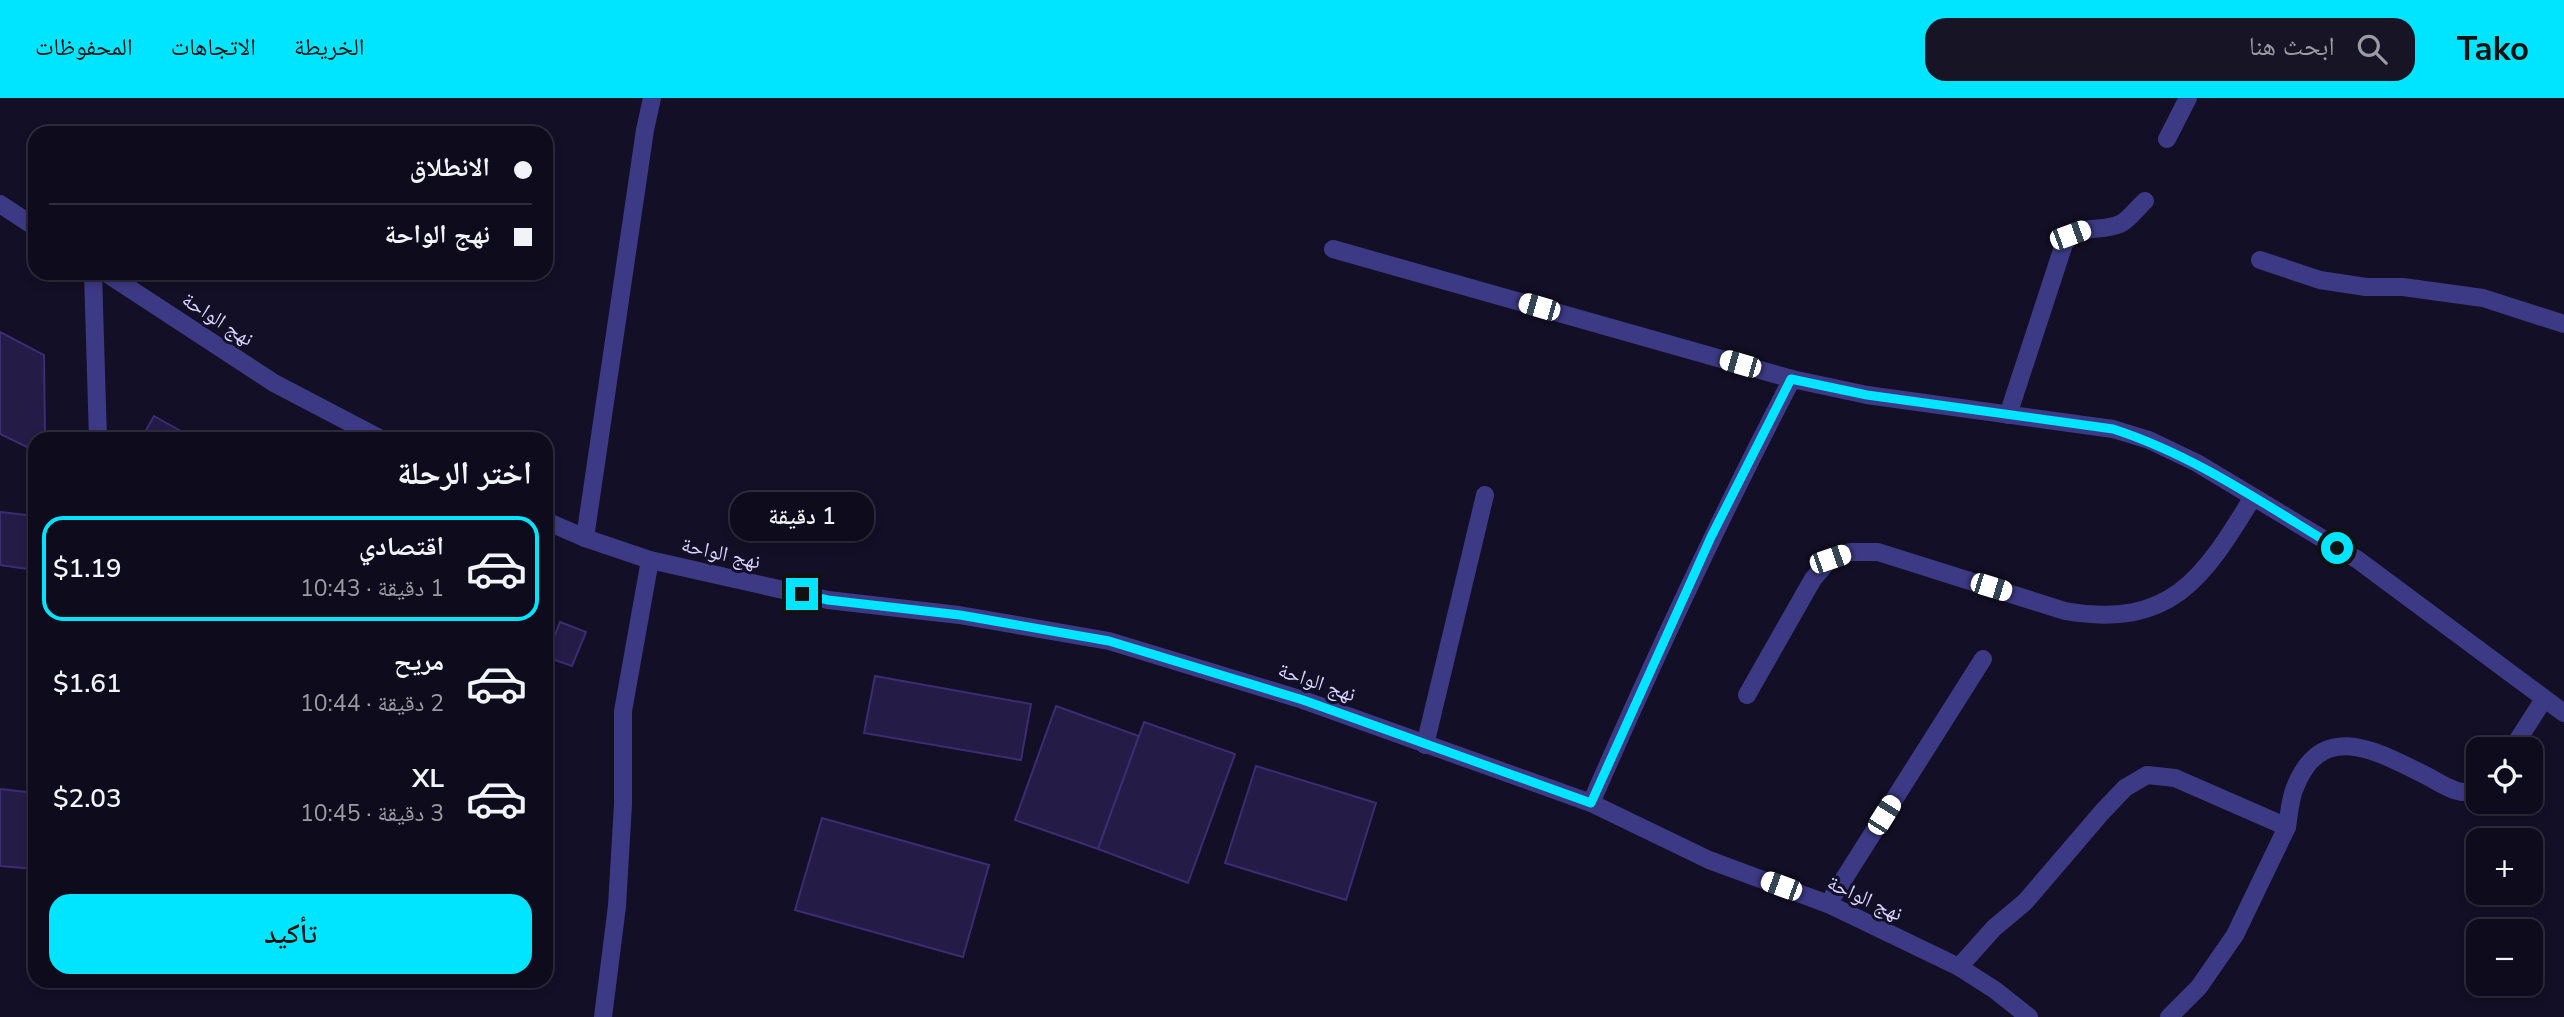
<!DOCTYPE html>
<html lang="ar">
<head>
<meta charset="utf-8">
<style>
  body { margin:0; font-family:"Nunito Sans","Noto Naskh Arabic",sans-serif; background:#171425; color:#f1f3f6; direction:rtl; height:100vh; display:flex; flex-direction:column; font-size:26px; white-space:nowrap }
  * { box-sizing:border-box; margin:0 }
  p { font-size:23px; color:#9b9ba3 }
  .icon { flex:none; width:38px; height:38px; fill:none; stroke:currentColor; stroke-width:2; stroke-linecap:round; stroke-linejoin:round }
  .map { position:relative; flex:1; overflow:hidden; direction:ltr }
  .drawer { position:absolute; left:28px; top:334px; width:525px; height:556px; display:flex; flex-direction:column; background:#0e0b1c; border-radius:21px; box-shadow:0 4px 10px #0003,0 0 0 2px #2e2b3b; direction:rtl }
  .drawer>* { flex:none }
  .top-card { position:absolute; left:28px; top:28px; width:525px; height:154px; border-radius:21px; box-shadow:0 4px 10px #0003,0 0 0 2px #2e2b3b; direction:rtl; display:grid; align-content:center; height:154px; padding:0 21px; background:#0e0b1c }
  .tools { position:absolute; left:2466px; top:639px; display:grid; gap:14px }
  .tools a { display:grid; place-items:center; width:77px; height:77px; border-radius:14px; background:#0e0b1c; box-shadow:0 4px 10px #0003,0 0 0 2px #2e2b3b; font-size:35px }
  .end { position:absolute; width:32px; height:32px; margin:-16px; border:9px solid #00e5ff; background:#111; box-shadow:0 0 0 4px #111 }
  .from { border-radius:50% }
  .bubble { position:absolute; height:49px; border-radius:21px; background:#0e0b1c; box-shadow:0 4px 10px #0003,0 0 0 2px #2e2b3b; font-size:23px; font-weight:600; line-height:49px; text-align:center; direction:rtl }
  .car { position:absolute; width:21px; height:42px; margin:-21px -10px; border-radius:9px; box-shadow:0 0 5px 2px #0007; background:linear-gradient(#fff 24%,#345 0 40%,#fff 0 76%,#345 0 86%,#fff 0) }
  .top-card b { display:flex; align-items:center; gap:24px; height:66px; font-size:26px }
  .top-card b+b { border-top:2px solid #2e2b3b }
  .top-card i { width:18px; height:18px; background:#f1f3f6 }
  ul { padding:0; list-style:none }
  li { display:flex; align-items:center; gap:21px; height:105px; margin:0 14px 10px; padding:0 7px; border:4px solid transparent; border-radius:21px }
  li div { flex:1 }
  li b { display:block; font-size:26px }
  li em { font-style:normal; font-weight:600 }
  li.on { border-color:#00e5ff }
  li>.icon { width:63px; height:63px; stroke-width:1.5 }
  h2 { padding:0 21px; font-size:32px; line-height:84px }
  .action { display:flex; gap:14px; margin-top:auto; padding:14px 21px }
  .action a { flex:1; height:80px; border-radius:21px; background:#00e5ff; color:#111; font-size:28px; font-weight:600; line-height:80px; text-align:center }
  header { display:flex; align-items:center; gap:42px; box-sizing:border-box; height:98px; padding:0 35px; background:#00e5ff; color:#111 }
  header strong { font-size:33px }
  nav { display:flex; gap:38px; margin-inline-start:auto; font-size:24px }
  .search { width:490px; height:63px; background:#171425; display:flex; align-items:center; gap:18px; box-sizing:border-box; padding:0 24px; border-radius:21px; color:#9b9ba3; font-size:26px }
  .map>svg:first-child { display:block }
  .building { fill:#241b47; stroke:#3b2d73; stroke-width:2 }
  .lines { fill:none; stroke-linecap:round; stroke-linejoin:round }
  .minor { stroke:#3d3a85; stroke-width:18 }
  .route { stroke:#00e5ff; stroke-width:9 }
  .labels { text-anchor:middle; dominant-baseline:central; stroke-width:6; stroke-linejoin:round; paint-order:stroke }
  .street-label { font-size:21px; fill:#d9d4ff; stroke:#130f26 }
</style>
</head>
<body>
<header>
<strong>Tako</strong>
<div class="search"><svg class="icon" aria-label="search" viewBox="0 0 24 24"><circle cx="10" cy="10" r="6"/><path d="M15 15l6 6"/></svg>ابحث هنا</div>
<nav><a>الخريطة</a><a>الاتجاهات</a><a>المحفوظات</a></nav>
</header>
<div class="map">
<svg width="2564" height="919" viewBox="0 0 2564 919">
  <rect width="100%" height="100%" fill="#130f26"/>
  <g class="building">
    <polygon points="0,234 44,257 45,341 35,341 35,353 0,336"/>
    <polygon points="154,318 195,341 141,341"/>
    <polygon points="0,414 35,418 35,472 0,467"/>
    <polygon points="560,524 586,534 572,568 546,559"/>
    <polygon points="875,578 1031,606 1021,662 864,635"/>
    <polygon points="1056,608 1139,638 1098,751 1015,722"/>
    <polygon points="1144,624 1235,656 1188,785 1098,751"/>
    <polygon points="1256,668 1376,705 1346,802 1225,765"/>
    <polygon points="0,691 35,695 34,771 0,768"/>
    <polygon points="822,720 989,767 963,859 795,812"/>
  </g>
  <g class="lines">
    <g class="minor">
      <polyline points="2167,41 2188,0"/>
      <polyline points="0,106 35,129"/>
      <polyline points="1333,151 1792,281 1867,297 2113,331 2149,342 2197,365 2358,462 2564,615"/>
      <polyline points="2260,162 2320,182 2366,189 2403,189 2483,200 2564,226"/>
      <polyline points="93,175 98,341"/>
      <polyline points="106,175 274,285 381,341"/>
      <path d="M 2008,317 L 2064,146 C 2079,124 2099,135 2120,126 C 2129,122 2138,109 2145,103"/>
      <polyline points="546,423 585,440 650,462 828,502 959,517 1109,543 1303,602 1591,705 1709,762 1828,806 1959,869 1995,892 2029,919"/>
      <polyline points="585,440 645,32 652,0"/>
      <path d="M 1747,597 L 1813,481 L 1830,461 L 1850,454 L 1878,454 L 2065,513 C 2171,531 2203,481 2253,399"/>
      <polyline points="1425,647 1485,397"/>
      <polyline points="2512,651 2544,601"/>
      <path d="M 1591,705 C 1654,561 1719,421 1792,281"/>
      <polyline points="1828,806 1983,561"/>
      <path d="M 1959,869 L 1994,830 L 2025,804 L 2103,713 L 2125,690 L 2147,677 L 2175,680 L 2287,729 C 2289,717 2290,703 2294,692 C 2320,622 2373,651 2423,676 C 2440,684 2459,701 2478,691"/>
      <polyline points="603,919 617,808 623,706 623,613 650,462"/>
      <polyline points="2169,919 2199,889 2235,837 2287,729"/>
    </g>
  </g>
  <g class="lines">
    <path class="route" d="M 802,496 L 828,502 L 960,517 L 1109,543 L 1303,602 L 1591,705 L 1711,439 L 1791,281 L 1867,297 L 2113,331 C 2194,357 2264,406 2337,450"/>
  </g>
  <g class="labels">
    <g class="street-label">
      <text transform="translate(218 221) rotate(33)">نهج الواحة</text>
      <text transform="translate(721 455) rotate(13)">نهج الواحة</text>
      <text transform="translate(1317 584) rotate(19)">نهج الواحة</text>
      <text transform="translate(1865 800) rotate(25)">نهج الواحة</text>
    </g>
  </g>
</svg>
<div class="tools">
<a><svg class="icon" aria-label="locate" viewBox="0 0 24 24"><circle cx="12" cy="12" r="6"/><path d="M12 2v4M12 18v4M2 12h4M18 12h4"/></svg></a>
<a>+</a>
<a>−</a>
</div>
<i class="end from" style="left:2337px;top:450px"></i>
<i class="end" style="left:802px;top:496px"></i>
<div class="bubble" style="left:730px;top:394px;width:144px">1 دقيقة</div>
<i class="car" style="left:2070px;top:137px;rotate:70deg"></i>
<i class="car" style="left:1539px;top:209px;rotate:286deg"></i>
<i class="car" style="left:1740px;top:266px;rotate:286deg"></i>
<i class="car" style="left:1830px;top:461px;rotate:71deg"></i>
<i class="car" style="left:1991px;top:489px;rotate:107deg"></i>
<i class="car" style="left:1884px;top:717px;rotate:32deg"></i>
<i class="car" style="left:1781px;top:788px;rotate:290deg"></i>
<div class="top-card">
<b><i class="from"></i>الانطلاق</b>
<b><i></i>نهج الواحة</b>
</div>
<section class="drawer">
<h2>اختر الرحلة</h2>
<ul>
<li class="on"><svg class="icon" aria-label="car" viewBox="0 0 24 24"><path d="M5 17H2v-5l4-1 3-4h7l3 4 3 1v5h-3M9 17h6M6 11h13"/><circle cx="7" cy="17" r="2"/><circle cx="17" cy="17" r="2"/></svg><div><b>اقتصادي</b><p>1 دقيقة · 10:43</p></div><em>$1.19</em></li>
<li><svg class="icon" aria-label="car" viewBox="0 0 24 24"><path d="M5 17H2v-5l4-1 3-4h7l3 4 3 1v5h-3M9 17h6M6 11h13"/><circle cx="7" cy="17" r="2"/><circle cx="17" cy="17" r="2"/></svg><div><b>مريح</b><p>2 دقيقة · 10:44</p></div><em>$1.61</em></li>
<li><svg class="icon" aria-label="car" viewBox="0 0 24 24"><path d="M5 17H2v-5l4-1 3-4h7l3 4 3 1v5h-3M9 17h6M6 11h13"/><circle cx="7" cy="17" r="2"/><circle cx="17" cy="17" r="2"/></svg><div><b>XL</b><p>3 دقيقة · 10:45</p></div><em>$2.03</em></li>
</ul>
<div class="action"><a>تأكيد</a></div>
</section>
</div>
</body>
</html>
